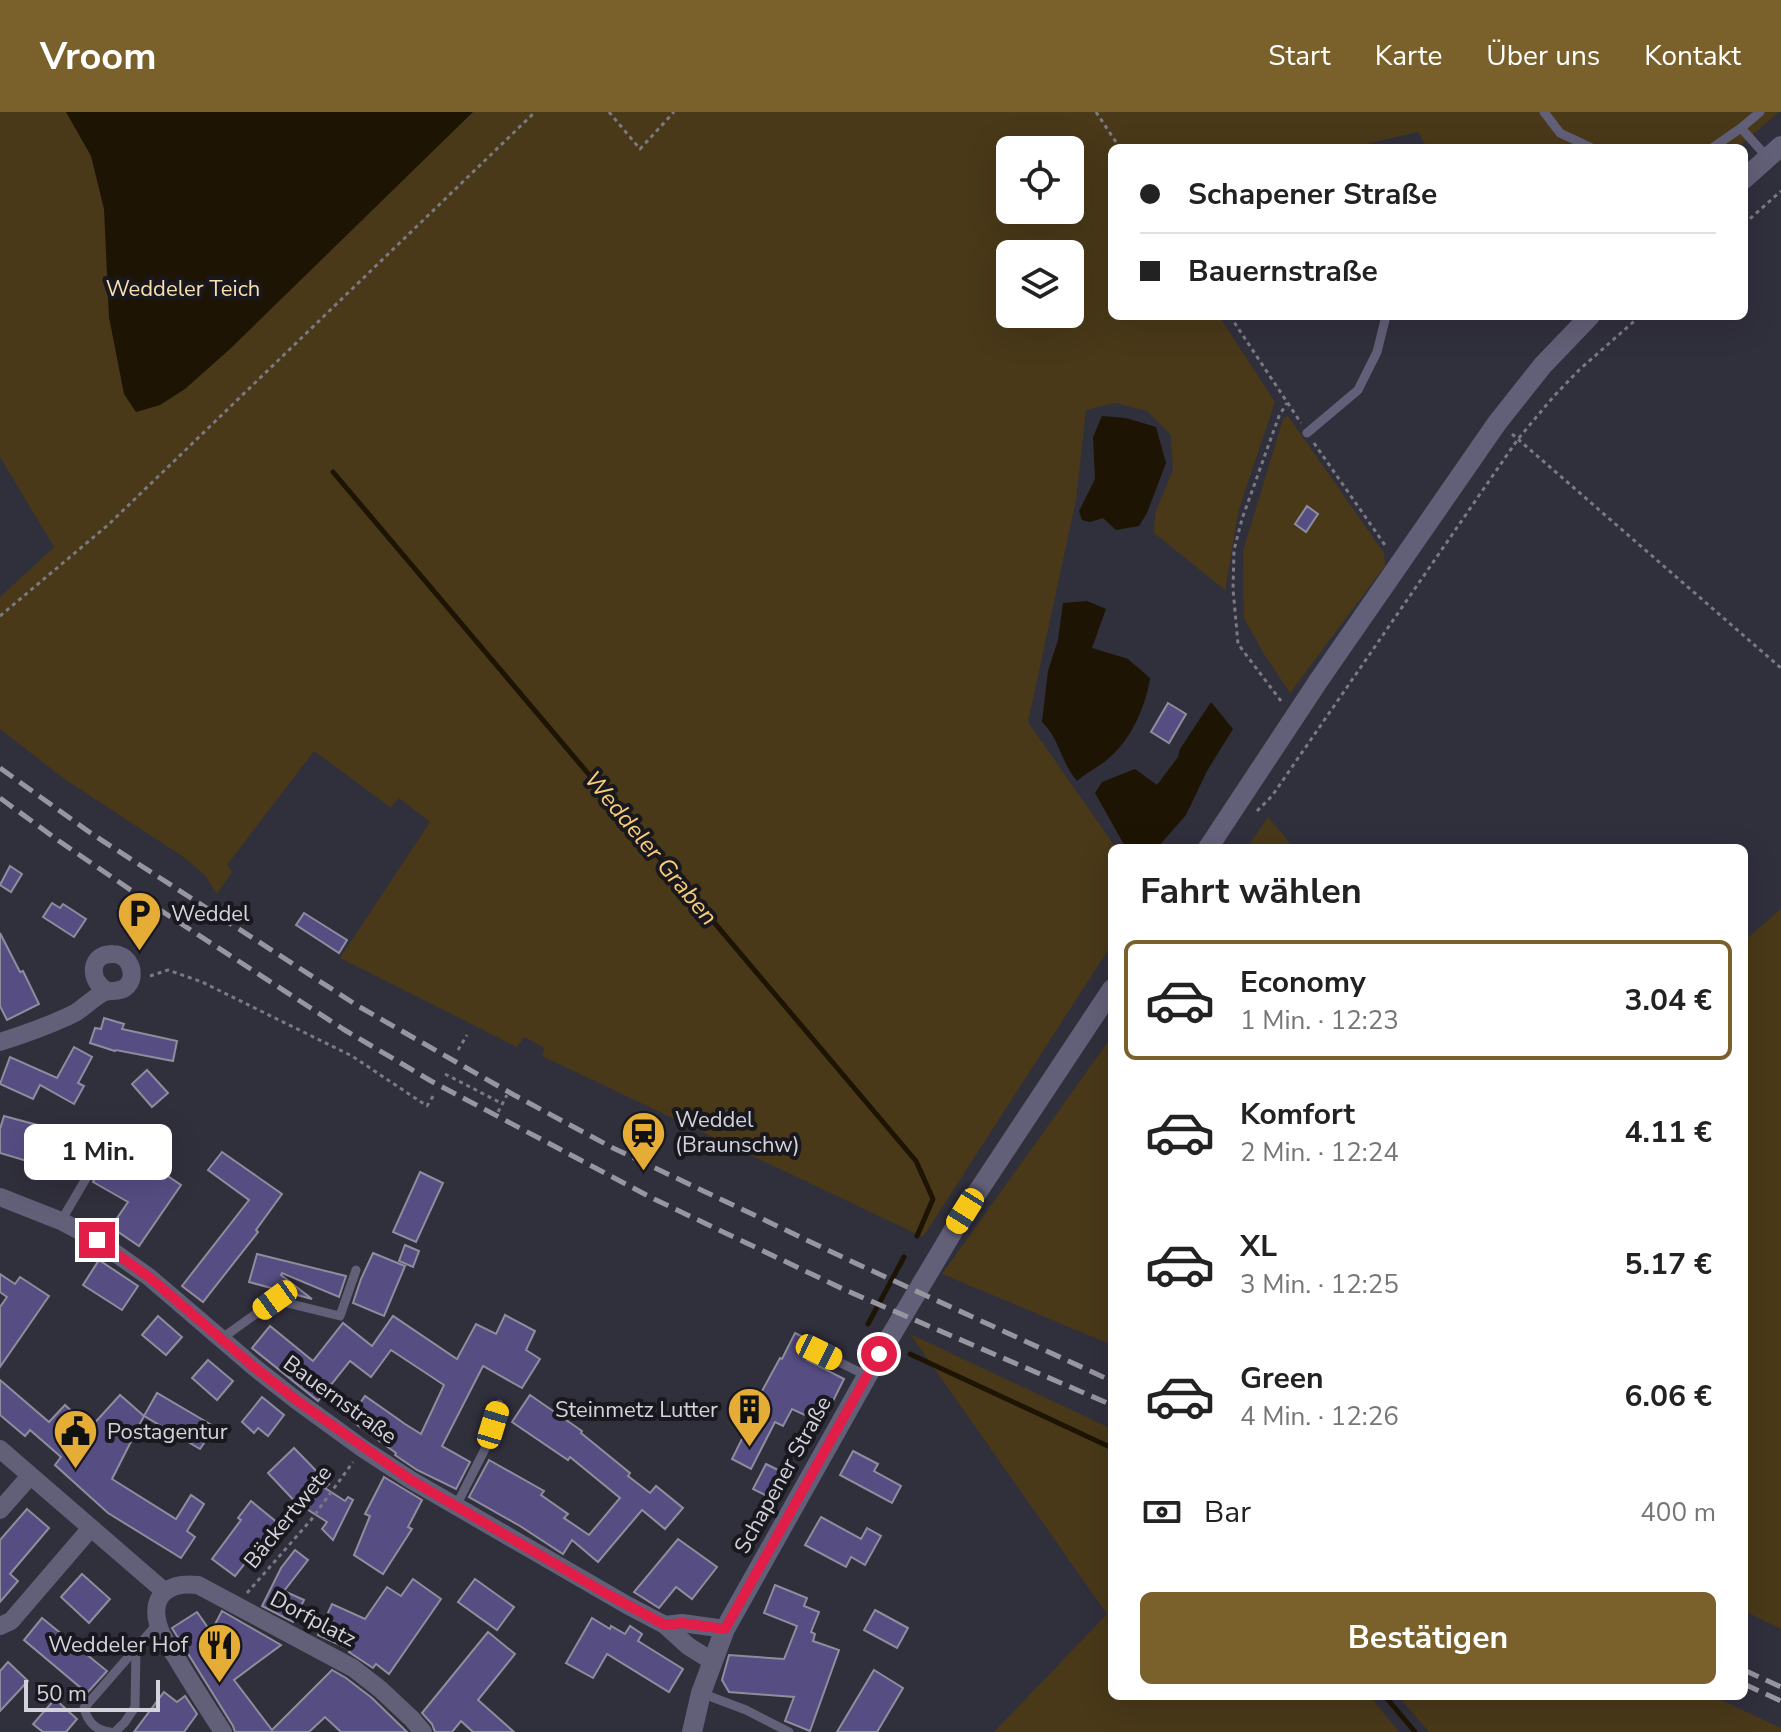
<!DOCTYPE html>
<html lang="de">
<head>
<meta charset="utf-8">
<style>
  body { margin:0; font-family:"Nunito Sans",sans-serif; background:#f6f6f6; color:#222; height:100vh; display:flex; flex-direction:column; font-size:30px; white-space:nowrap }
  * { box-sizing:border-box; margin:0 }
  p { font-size:26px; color:#767676 }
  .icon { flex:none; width:44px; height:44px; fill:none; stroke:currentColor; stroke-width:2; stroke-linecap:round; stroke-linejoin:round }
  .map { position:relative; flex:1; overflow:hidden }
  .panel { position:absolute; left:1108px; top:732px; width:640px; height:856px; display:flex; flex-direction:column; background:#fff; border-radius:12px; box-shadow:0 8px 32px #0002 }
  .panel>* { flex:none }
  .guide { position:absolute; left:1108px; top:32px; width:640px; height:176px; border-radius:12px; box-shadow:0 8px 32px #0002; display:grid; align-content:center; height:176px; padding:0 32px; background:#fff }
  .controls { position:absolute; left:996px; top:24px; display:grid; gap:16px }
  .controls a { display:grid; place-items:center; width:88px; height:88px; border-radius:12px; background:#fff; box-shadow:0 8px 32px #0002; font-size:40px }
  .scale { position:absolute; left:24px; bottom:20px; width:136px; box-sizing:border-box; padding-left:8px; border:4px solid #d4d3dc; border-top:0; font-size:22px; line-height:28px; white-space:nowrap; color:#d4d3dc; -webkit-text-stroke:6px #18181e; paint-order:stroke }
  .end { position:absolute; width:36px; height:36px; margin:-18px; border:10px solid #e11d48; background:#fff; box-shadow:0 0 0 4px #fff }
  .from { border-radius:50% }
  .bubble { position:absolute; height:56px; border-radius:12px; background:#fff; box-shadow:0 8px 32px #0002; font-size:26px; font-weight:700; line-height:56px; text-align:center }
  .car { position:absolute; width:24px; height:48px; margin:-24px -12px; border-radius:10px; box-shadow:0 0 6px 2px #0007; background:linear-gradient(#f5c518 24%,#345 0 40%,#f5c518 0 76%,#345 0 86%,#f5c518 0) }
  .guide b { display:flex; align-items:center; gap:28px; height:76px; font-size:30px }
  .guide b+b { border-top:2px solid #e0e0e0 }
  .guide i { width:20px; height:20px; background:#222 }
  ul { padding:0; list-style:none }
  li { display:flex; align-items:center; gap:24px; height:120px; margin:0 16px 12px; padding:0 16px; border:4px solid transparent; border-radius:12px }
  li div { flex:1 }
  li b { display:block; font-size:30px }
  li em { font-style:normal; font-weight:700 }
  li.active { border-color:#7a612b }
  li>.icon { width:72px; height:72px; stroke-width:1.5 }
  h2 { padding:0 32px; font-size:36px; line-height:96px }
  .pay { display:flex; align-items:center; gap:20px; height:88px; padding:0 32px; font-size:30px }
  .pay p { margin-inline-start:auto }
  .action { display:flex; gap:16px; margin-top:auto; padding:16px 32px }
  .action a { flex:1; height:92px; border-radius:12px; background:#7a612b; color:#fff; font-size:32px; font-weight:700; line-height:92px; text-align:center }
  header { display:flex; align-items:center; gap:48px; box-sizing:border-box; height:112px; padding:0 40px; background:#7a612b; color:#fff }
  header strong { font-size:38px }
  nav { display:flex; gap:44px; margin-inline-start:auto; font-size:28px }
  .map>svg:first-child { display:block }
  .green { fill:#493919; fill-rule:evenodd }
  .water { fill:#1d1403 }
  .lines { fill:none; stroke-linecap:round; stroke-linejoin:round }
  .stream { stroke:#1d1403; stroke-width:5 }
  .building { fill:#564d83; stroke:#8e8d9d; stroke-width:2 }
  .path { stroke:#7a7984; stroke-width:3; stroke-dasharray:4 4; stroke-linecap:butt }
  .service { stroke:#625f78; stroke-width:9 }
  .minor { stroke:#625f78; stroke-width:18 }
  .tertiary { stroke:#625f78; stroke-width:20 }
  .rail { stroke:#9695a0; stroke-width:5; stroke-dasharray:16 8; stroke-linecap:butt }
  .route { stroke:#e11d48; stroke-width:10 }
  .labels { text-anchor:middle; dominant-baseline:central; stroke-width:8; stroke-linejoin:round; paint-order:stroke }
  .park-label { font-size:22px; fill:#fadfae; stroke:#18181e }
  .poi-label { font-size:22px; fill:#d4d3dc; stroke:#18181e; text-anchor:start }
  .street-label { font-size:22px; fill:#d4d3dc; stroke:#18181e }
  .water-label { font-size:24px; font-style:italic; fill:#f8cb76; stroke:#18181e }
</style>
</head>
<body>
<header>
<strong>Vroom</strong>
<nav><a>Start</a><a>Karte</a><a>Über uns</a><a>Kontakt</a></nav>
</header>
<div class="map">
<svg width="1781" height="1620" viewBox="0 0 1781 1620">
  <rect width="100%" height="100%" fill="#302f3c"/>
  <g class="green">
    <path d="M 0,0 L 1779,0 L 1737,36 L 1427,36 L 1418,20 L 1350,36 L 1112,36 L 1112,204 L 1219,204 L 1275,290 L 1239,397 L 1225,478 L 1154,421 L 1155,401 L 1173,358 L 1171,323 L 1147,299 L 1115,291 L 1086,298 L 1076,388 L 1028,610 L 1116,736 L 1112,736 L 1112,832 L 923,1125 L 542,944 L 545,936 L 524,925 L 517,935 L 340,846 L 430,710 L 399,686 L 390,695 L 314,639 L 227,753 L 232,760 L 217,782 L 204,762 L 182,744 L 63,666 L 0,617 L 0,485 L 54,435 L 0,345 ZM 1010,38 L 1070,38 L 1070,98 L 1010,98 ZM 1010,142 L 1070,142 L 1070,202 L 1010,202 Z"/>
    <polygon points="1288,304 1384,441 1385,454 1290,581 1264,542 1244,506 1243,439 1283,307"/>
    <polygon points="1268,705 1294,736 1247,736"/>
    <polygon points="1781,797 1781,1517 1744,1499 1744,829"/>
    <polygon points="1112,924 1112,1233 942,1162"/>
    <polygon points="910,1222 1112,1317 1112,1584 1370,1584 1399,1620 994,1620 1107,1502"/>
    <polygon points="1398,1584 1712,1584 1781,1616 1781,1620 1429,1620"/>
  </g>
  <g class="water">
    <polygon points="66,0 473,0 230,237 185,277 160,293 136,300 124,282 109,205 104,97 91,44"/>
    <polygon points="1102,304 1126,306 1156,315 1166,351 1147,401 1139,414 1116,418 1103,406 1090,410 1082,408 1079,399 1095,367 1093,325"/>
    <path d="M 1087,489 L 1106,497 L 1092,536 L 1128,547 L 1150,566 C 1146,594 1131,628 1109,646 C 1099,655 1087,660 1077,669 C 1060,649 1060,627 1042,610 L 1048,559 L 1058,528 L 1063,491 Z"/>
    <polygon points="1211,590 1233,617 1207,659 1186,703 1157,736 1126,736 1095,681 1102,670 1135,657 1157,673 1178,645 1180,637"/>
  </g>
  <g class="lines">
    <g class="stream">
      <polyline points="333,360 916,1049 933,1087 917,1124"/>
      <polyline points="868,1212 904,1145"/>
      <polyline points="910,1242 1112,1336"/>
      <polyline points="1385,1584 1415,1620"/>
    </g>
  </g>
  <g class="building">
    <polygon points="1307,394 1318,402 1306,420 1295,412"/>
    <polygon points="1168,591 1186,602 1169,631 1151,620"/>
    <polygon points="10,754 22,762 11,780 0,773"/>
    <polygon points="52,791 60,796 63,792 86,807 74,825 43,805"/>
    <polygon points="304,801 347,828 339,841 296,813"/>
    <polygon points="0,821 20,860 23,859 39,892 7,908 0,894"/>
    <polygon points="104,906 124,912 122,917 177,929 173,949 116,938 115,939 90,931 95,916 101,917"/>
    <polygon points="74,935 92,945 78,971 84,974 74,992 40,973 33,987 0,972 10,945 57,966"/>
    <polygon points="147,958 168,981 152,995 132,972"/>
    <polygon points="4,1004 86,1026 80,1037 91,1044 80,1062 71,1057 66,1065 29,1043 27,1049 0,1041 0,1017"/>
    <polygon points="119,1025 144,1040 141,1046 181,1073 139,1134 111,1115 128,1090 93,1070"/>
    <polygon points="222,1040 282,1082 256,1118 258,1120 203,1190 182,1174 249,1088 208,1058"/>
    <polygon points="420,1060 443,1071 416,1130 393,1120"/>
    <polygon points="405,1133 419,1139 413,1155 399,1149"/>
    <polygon points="373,1141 405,1154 384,1204 353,1191 361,1167"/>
    <polygon points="257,1142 346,1164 339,1185 282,1161 281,1163 312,1187 249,1170"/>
    <polygon points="99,1148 138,1174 122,1198 83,1173"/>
    <polygon points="0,1162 15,1172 20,1165 49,1184 0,1255 0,1195 7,1185 0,1180"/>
    <polygon points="505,1203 535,1219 526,1238 540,1247 522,1276 483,1254 442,1334 470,1350 456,1377 417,1358 395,1343 396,1341 349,1307 365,1284 405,1312 421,1322 444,1273 391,1238 371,1265 350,1249 318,1289 252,1236 270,1214 313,1249 343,1211 372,1234 393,1204 457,1247 476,1212 496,1222"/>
    <polygon points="158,1204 182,1225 166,1243 142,1223"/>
    <polygon points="795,1221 815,1231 807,1248 844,1267 822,1311 792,1297 783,1314 775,1310 751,1357 732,1347 748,1315 738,1309 754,1277 761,1281 780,1246 782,1247"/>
    <polygon points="208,1248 233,1269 217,1288 192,1266"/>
    <polygon points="0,1268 49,1310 65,1293 90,1316 120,1283 144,1304 157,1281 215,1315 200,1337 144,1304 112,1367 176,1407 191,1383 204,1392 187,1419 195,1425 181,1446 108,1401 55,1353 61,1345 30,1318 25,1324 0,1303"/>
    <polygon points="530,1283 582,1319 581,1321 630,1361 628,1364 650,1381 656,1374 683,1396 665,1417 642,1398 598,1450 572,1428 563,1442 520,1414 469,1385 489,1348 544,1379 541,1383 568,1402 564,1406 589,1423 620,1386 570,1345 568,1348 512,1310"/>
    <polygon points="262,1285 284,1303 268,1324 258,1316 254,1321 242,1310"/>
    <polygon points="294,1336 329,1372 325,1376 345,1389 348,1385 353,1388 333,1428 322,1417 327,1410 305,1396 303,1398 268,1361"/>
    <polygon points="853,1339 878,1352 874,1359 901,1374 892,1391 840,1363"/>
    <polygon points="766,1352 788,1363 775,1388 753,1377"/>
    <polygon points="384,1365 422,1388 408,1415 412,1417 383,1462 354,1443 370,1404 365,1402"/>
    <polygon points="251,1389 279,1412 266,1428 264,1427 235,1464 212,1447 241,1408 238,1406"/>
    <polygon points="27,1397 49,1416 10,1462 18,1469 0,1490 0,1428"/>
    <polygon points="821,1405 861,1427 867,1416 881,1424 865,1453 851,1445 846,1455 805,1433"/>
    <polygon points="678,1427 717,1455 692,1487 676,1475 659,1496 634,1480"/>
    <polygon points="295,1438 308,1448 284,1479 304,1488 293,1510 262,1494 281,1456"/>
    <polygon points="82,1462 110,1487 89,1511 61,1485"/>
    <polygon points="413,1467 441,1487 389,1562 376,1552 373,1556 349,1540 351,1538 318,1523 332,1492 365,1507 387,1475 401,1484"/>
    <polygon points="475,1467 514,1495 497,1518 458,1490"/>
    <polygon points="775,1473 807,1486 804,1494 819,1500 811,1520 815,1522 813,1529 839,1538 810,1619 785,1609 794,1585 729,1580 722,1568 729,1543 784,1547 797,1514 764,1501"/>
    <polygon points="875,1498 908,1516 897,1536 864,1518"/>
    <polygon points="222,1499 281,1533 234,1568 272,1618 332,1558 346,1566 372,1586 407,1620 341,1620 325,1605 309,1620 235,1620 233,1614 172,1516 197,1500 211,1520"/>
    <polygon points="42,1506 107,1559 87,1581 24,1528"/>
    <polygon points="592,1506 610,1517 611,1514 625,1522 630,1514 642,1522 638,1529 683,1557 669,1580 607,1542 593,1566 566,1551"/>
    <polygon points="488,1520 515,1542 478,1588 514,1620 473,1620 461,1609 452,1620 435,1620 432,1612 422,1601"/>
    <polygon points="8,1550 28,1569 0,1599 0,1559"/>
    <polygon points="874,1558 903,1576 877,1620 837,1620"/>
    <polygon points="164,1580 177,1590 185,1584 197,1602 184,1620 134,1620"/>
    <polygon points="55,1587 77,1607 66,1620 43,1620 33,1612"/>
  </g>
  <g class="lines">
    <g class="path">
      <polyline points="609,0 640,37 674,0"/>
      <polyline points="1096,0 1120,36"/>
      <polyline points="1744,112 1781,79"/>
      <polyline points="1230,204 1301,311"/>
      <polyline points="1512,322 1781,556"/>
      <polyline points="1314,331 1387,436"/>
      <polyline points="0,504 108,413 535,0"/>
      <polyline points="1281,589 1238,532 1233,477 1234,438 1242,407 1279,304 1287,291"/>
      <polyline points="1257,699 1272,684 1518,327 1554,284 1579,258 1640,204"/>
      <polyline points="150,864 168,858 202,870 352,944 427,994 435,981"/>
      <polyline points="458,938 467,923"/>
      <polyline points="445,962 503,992"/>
      <polyline points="498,1000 507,983"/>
      <polyline points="247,1481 311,1408 353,1350"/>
    </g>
    <g class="service">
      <polyline points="1544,0 1560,21 1592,36"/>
      <polyline points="1741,16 1768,46"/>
      <polyline points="1712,36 1741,16 1760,0"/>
      <polyline points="1307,321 1358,278 1377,240 1386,204"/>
      <polyline points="61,1109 104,1036"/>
      <polyline points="221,1227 275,1188 340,1204 356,1158"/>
      <polyline points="819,1240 867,1264"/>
      <polyline points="456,1394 486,1335 499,1292"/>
      <polyline points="701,1581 746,1598 789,1620"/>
      <path d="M 110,1620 C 95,1618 88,1610 84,1596 L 158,1511"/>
      <polyline points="115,1620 125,1610 135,1595 136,1536"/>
    </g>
    <g class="minor">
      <path d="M 0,930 C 25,922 51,913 75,901 C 85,895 95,884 105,880 C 113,878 121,881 128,873 C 133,867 133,857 128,850 C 125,845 119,842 113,842 C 89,841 88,869 107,879"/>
      <polyline points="0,1085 61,1109 97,1128 149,1165 254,1255 296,1288 362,1336 411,1368 456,1394 627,1493 665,1513 688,1534 712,1549"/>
      <polyline points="0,1337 164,1479"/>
      <polyline points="0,1398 30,1364"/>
      <polyline points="665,1513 682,1511 725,1517"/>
      <polyline points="0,1514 11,1509 91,1416"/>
      <path d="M 223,1620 C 207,1595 191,1571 176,1545 C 169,1535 161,1523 158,1512 C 150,1481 171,1470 198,1473 L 353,1556 L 380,1577 L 412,1607 L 423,1620"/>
    </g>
    <g class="tertiary">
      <polyline points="1744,67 1781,34"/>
      <polyline points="1208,736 1319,568 1497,311 1543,253 1590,204"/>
      <polyline points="692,1620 701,1581 725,1517 867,1264 965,1099 1112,877"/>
    </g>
    <g class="rail">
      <polyline points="0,656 92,722 358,894 514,983 613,1036 855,1151 1112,1269"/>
      <polyline points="0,686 59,729 160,798 343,917 431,969 654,1087 843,1177 1112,1293"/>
      <polyline points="1744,1558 1781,1575"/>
      <polyline points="1744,1572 1781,1589"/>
    </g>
  </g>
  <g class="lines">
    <polyline class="route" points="97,1128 149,1165 254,1255 296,1288 411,1368 605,1481 665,1513 682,1511 725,1517 879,1242"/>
  </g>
  <defs>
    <symbol id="parking-pin" viewBox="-11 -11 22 30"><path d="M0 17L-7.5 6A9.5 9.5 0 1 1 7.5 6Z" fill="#e5ad35" stroke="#18181e"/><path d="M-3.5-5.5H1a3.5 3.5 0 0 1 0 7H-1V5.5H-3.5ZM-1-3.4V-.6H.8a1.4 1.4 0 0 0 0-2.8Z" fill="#111"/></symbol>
    <symbol id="station-pin" viewBox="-11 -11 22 30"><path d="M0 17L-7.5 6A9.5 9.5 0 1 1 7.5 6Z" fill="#e5ad35" stroke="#18181e"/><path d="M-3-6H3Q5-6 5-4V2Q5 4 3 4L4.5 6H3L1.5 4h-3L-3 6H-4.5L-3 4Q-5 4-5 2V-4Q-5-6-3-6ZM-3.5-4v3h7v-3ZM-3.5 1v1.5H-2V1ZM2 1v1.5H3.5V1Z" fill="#111"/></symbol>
    <symbol id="building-pin" viewBox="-11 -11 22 30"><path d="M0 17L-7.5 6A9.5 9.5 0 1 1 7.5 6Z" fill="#e5ad35" stroke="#18181e"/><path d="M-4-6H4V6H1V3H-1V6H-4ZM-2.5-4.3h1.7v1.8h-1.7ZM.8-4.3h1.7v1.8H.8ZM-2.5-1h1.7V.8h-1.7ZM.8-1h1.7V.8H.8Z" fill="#111"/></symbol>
    <symbol id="civic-pin" viewBox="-11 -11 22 30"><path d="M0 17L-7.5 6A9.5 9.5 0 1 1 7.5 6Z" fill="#e5ad35" stroke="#18181e"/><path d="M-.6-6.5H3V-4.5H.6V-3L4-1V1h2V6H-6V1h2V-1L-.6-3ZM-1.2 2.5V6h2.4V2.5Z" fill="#111"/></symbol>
    <symbol id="restaurant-pin" viewBox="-11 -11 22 30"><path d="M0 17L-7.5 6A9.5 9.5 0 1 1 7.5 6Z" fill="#e5ad35" stroke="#18181e"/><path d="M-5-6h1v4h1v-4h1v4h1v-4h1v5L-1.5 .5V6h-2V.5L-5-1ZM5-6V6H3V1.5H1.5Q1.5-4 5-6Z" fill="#111"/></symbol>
  </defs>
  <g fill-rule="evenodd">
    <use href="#parking-pin" x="114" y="776" width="51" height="69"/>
    <use href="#station-pin" x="618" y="996" width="51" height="69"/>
    <use href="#building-pin" x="724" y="1272" width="51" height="69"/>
    <use href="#civic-pin" x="50" y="1294" width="51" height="69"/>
    <use href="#restaurant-pin" x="194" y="1508" width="51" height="69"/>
  </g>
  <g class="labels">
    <g class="park-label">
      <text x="183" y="177">Weddeler Teich</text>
    </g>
    <g class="poi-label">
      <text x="171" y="802">Weddel</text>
      <text x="675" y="1008">Weddel<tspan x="675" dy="25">(Braunschw)</tspan></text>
      <text x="718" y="1298" text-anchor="end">Steinmetz Lutter</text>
      <text x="107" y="1320">Postagentur</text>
      <text x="188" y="1533" text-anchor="end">Weddeler Hof</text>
    </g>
    <g class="street-label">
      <text transform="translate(340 1288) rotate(36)">Bauernstraße</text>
      <text transform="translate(783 1363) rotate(-61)">Schapener Straße</text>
      <text transform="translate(288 1405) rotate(-51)">Bäckertwete</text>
      <text transform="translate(313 1507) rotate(28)">Dorfplatz</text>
    </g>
    <g class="water-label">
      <text transform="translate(651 736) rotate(50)">Weddeler Graben</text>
    </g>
  </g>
</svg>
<div class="controls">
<a><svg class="icon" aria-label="locate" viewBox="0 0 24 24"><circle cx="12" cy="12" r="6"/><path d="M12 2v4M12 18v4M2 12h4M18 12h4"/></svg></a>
<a><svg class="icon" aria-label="layers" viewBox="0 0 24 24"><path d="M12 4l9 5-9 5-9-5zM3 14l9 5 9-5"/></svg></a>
</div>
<div class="scale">50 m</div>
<i class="end from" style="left:879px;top:1242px"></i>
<i class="end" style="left:97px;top:1128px"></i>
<div class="bubble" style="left:24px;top:1012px;width:148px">1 Min.</div>
<i class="car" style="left:965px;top:1099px;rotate:212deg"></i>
<i class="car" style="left:275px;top:1188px;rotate:234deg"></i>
<i class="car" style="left:819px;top:1240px;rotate:116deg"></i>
<i class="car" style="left:493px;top:1313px;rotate:17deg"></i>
<div class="guide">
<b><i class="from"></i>Schapener Straße</b>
<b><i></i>Bauernstraße</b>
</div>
<section class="panel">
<h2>Fahrt wählen</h2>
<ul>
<li class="active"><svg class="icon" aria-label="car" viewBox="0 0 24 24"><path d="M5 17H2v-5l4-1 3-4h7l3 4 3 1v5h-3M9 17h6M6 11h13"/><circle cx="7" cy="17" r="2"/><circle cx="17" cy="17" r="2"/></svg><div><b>Economy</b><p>1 Min. · 12:23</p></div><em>3.04 €</em></li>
<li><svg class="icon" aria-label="car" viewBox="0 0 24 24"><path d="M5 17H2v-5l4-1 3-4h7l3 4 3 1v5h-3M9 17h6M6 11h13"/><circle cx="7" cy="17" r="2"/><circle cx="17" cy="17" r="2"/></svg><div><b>Komfort</b><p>2 Min. · 12:24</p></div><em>4.11 €</em></li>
<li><svg class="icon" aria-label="car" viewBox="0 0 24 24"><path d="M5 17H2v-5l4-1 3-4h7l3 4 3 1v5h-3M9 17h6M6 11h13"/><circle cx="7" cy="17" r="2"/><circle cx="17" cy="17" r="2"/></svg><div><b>XL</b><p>3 Min. · 12:25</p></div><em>5.17 €</em></li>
<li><svg class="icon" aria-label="car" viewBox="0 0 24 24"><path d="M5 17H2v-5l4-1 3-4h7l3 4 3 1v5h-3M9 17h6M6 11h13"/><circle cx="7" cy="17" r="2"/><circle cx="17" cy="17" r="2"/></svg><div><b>Green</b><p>4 Min. · 12:26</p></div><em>6.06 €</em></li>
</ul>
<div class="pay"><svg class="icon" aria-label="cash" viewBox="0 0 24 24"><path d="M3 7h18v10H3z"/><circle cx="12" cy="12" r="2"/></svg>Bar<p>400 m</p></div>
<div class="action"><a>Bestätigen</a></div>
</section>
</div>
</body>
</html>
